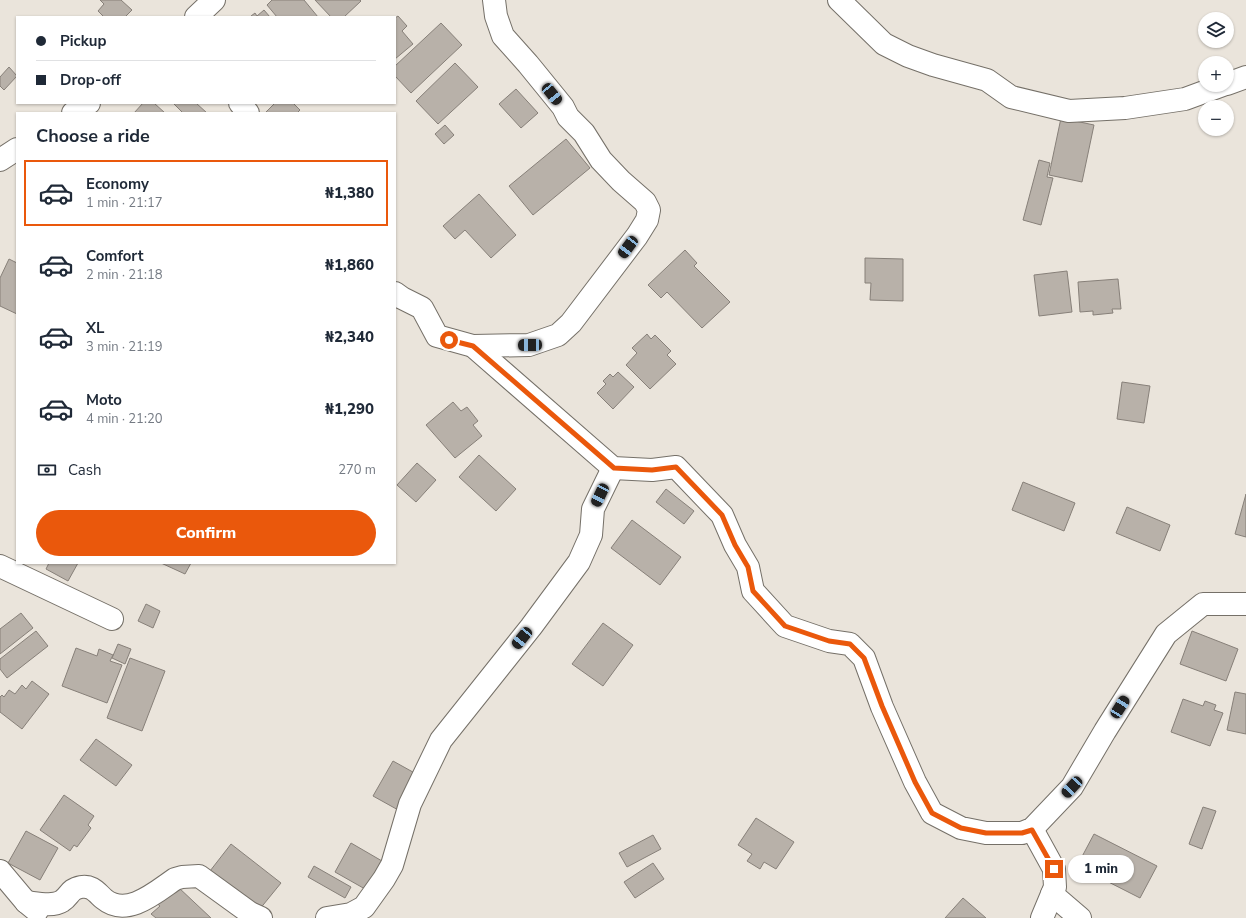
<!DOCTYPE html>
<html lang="en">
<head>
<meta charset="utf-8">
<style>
  body { margin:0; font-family:"Nunito Sans",sans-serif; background:#f6f6f7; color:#1f2937; height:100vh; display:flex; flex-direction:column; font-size:15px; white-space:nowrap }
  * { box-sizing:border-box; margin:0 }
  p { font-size:13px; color:#747a83 }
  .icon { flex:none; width:22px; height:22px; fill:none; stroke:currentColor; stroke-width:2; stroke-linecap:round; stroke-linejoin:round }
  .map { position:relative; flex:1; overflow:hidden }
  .panel { position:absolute; left:16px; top:112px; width:380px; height:452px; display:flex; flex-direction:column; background:#fff; border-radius:0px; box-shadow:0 1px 3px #0004 }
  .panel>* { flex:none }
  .banner { position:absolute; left:16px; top:16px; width:380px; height:88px; border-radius:0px; box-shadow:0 1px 3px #0004; display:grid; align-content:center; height:88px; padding:0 20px; background:#fff }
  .fabs { position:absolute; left:1198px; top:12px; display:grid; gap:8px }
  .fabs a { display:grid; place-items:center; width:36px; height:36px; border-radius:50%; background:#fff; box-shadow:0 1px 3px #0004; font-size:20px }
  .end { position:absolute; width:18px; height:18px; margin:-9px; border:5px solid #ea580c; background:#fff; box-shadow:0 0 0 2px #fff }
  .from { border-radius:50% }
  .bubble { position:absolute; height:28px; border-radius:14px; background:#fff; box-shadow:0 1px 3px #0004; font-size:13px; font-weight:800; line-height:28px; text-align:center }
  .car { position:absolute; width:12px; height:24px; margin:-12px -6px; border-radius:5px; box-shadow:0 0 3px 1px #0007; background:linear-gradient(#222 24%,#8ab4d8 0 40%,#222 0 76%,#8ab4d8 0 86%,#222 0) }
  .banner b { display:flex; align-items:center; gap:14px; height:38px; font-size:15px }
  .banner b+b { border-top:1px solid #e0e1e3 }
  .banner i { width:10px; height:10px; background:#1f2937 }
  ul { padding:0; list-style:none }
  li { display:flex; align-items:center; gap:12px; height:66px; margin:0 8px 6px; padding:0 12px; border:2px solid transparent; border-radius:0px }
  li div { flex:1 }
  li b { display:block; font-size:15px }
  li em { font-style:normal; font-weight:800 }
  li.current { border-color:#ea580c }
  li>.icon { width:36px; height:36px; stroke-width:1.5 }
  h2 { padding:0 20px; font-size:18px; line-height:48px }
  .pay { display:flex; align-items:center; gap:10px; height:44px; padding:0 20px; font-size:15px }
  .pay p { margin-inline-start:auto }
  .primary-button { display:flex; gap:8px; margin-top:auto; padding:8px 20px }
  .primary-button a { flex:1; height:46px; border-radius:24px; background:#ea580c; color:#fff; font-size:16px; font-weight:800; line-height:46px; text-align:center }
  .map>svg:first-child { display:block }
  .building { fill:#b8b1a9; stroke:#878079 }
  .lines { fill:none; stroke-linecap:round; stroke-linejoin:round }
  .street-casing { stroke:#757068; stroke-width:24 }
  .street { stroke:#fff; stroke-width:22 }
  .route { stroke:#ea580c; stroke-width:5 }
</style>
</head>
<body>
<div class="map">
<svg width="1246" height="918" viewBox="0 0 1246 918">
  <rect width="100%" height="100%" fill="#eae4db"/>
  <g class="building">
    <polygon points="100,0 121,0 132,10 125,17 104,17 98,11 104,4"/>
    <polygon points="272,0 304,0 318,17 277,17 267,5"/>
    <polygon points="315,0 360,0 361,1 344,17 331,17"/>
    <polygon points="264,10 270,17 252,17 251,16 255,13 257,16"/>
    <polygon points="398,16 407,26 402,31 413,44 395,59 395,18"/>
    <polygon points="441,23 462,45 411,93 395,76 395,66"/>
    <polygon points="455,63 478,87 438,124 416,101"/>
    <polygon points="9,67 17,76 4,90 0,86 0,77"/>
    <polygon points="516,89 538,113 521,128 499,104"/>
    <polygon points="143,103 154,103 165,113 134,113"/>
    <polygon points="175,103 196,103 207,113 183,113 174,104"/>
    <polygon points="275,103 293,103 300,110 297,113 265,113"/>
    <polygon points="1061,118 1094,125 1082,182 1049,175"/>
    <polygon points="445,125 454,135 444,144 435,134"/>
    <polygon points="566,139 590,168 533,215 509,186"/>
    <polygon points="1039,160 1050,163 1047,177 1053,178 1041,225 1023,220"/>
    <polygon points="479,194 516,235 491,258 465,230 455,239 443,226"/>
    <polygon points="685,250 697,263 694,266 730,302 702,328 667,292 661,298 648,285"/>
    <polygon points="865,258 903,259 903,301 870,300 871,283 865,283"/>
    <polygon points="9,259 17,263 17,314 0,306 0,278"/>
    <polygon points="1067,271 1072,312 1039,316 1034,275"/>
    <polygon points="1118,279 1121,309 1112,309 1113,313 1093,315 1093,311 1080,312 1078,282"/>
    <polygon points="647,334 651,339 655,335 671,351 667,355 676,364 650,389 626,365 637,353 632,348"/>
    <polygon points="618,372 634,387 613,409 597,393 606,384 603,381 610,374 613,377"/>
    <polygon points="1122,382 1150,386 1144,423 1117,419"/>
    <polygon points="453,402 461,411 467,407 478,421 473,425 482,436 455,458 426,425"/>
    <polygon points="479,455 516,489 496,511 459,477"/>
    <polygon points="417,463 436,480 416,502 397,485"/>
    <polygon points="1023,482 1075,503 1064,531 1012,510"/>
    <polygon points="666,489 694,511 684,524 656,502"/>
    <polygon points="1246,494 1246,537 1235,534"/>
    <polygon points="1127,507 1170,525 1160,551 1116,533"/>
    <polygon points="632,520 681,557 660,585 611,548"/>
    <polygon points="49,563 78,563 68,581 46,569"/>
    <polygon points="161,563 191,563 185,574"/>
    <polygon points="146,604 160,611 153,628 138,621"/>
    <polygon points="21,613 33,628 0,654 0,629"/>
    <polygon points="603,623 633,645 603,686 572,664"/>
    <polygon points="36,631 48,646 7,678 0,669 0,659"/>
    <polygon points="1192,631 1238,649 1226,681 1180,664"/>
    <polygon points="118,644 131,649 125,664 112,658"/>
    <polygon points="76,648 97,656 99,649 113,655 110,661 122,665 107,703 62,686"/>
    <polygon points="130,658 165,671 142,731 107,718"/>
    <polygon points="32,681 49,694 22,729 0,712 0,697 2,695 4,697 9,690 15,694 22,685 26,689"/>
    <polygon points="1235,692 1246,694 1246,734 1227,730"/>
    <polygon points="1183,699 1203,706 1205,701 1216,705 1214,710 1223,713 1210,746 1171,732"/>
    <polygon points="96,739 132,765 116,786 80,760"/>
    <polygon points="393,761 420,776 400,811 373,796"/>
    <polygon points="64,795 94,816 88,825 91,828 77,847 74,845 70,851 40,830"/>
    <polygon points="1203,807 1216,811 1202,849 1189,844"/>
    <polygon points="756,818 794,842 776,869 764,862 760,869 747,861 752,854 738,845"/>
    <polygon points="26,831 58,848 40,880 8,863"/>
    <polygon points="1094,834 1157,866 1140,898 1077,866"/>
    <polygon points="653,835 661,849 627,867 619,853"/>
    <polygon points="351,843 382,861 365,889 335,872"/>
    <polygon points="231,844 281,883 259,910 210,871"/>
    <polygon points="653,863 664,879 635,898 624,882"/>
    <polygon points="314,866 351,887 345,898 308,877"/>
    <polygon points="178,887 211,918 156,918 151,914 160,906 154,901"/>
    <polygon points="963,898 986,918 945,918"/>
  </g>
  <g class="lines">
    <defs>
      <g id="street">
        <polyline points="839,0 884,44 908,56 933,65 987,80 1011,97 1069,111 1125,108 1185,99 1223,85"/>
        <polyline points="196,17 214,0"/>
        <polyline points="1227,84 1246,77"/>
        <polyline points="240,103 248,113"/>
        <polyline points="73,113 89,103"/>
        <polyline points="0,160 17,149"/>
        <polyline points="395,293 402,298 422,308 437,336 473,346 613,468 652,470 676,467 722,515 735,545 748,567 753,591 785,626 829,641 850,644 864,658 882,707 915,782 932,813 961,828 986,833 1022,833 1032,829 1072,787 1105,731 1166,634 1203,604 1246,604"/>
        <polyline points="473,346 529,345 558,335 571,323 637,236 647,220 649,210 645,202 621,181 601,160 584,133 568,117 563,107 528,64 503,36 496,16 494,0"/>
        <polyline points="0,566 112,619"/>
        <polyline points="1032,829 1054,869 1055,887 1042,918"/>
        <polyline points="0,871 26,902 37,911"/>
        <polyline points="1052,894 1080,918"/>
        <path d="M 26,902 C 36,903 53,907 62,901 C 70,896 69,889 81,887 C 92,885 97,893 104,899 C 127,918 156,892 175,879 L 182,877 L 199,876 L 250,913 L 261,918"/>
        <polyline points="327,918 351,914 364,907 384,879 392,865 410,804 441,740 531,627 579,562 591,535 593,509 613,468"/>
      </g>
    </defs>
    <use href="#street" class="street-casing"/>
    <use href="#street" class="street"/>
  </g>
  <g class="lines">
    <polyline class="route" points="449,340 473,346 614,468 652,470 676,467 722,515 735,545 748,567 753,591 785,626 829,641 850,644 864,658 882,706 915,782 932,813 961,828 986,833 1022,833 1032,830 1054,869"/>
  </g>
</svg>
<div class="fabs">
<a><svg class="icon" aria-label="layers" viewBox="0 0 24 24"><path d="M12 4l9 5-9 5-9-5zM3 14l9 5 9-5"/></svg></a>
<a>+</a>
<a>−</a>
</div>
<i class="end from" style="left:449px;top:340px"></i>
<i class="end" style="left:1054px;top:869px"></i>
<div class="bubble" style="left:1068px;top:855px;width:66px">1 min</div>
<i class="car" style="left:552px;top:94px;rotate:141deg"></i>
<i class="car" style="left:628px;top:247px;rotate:217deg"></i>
<i class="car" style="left:530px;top:345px;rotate:269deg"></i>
<i class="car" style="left:600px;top:495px;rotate:206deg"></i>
<i class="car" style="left:522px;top:638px;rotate:219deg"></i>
<i class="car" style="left:1120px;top:707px;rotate:32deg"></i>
<i class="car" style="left:1072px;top:787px;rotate:223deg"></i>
<div class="banner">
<b><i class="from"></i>Pickup</b>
<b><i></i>Drop-off</b>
</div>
<section class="panel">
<h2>Choose a ride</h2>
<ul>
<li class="current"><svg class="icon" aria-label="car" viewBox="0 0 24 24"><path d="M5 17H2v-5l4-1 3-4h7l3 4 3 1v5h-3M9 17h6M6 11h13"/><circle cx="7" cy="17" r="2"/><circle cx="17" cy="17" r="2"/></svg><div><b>Economy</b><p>1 min · 21:17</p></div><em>₦1,380</em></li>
<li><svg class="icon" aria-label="car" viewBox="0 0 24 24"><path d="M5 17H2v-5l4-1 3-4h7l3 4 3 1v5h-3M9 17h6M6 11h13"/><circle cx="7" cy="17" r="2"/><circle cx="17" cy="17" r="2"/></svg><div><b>Comfort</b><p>2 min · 21:18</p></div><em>₦1,860</em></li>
<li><svg class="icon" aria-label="car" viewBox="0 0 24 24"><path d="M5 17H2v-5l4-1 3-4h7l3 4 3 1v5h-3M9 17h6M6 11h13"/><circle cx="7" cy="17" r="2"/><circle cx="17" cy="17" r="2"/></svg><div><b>XL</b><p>3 min · 21:19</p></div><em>₦2,340</em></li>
<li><svg class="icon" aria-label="car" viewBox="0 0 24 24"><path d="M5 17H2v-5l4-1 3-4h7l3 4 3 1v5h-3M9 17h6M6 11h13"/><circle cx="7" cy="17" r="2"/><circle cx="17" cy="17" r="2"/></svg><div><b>Moto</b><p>4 min · 21:20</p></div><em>₦1,290</em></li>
</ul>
<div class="pay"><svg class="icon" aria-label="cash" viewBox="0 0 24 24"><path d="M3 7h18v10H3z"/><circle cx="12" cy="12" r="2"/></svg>Cash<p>270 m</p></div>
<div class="primary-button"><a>Confirm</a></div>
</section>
</div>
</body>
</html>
